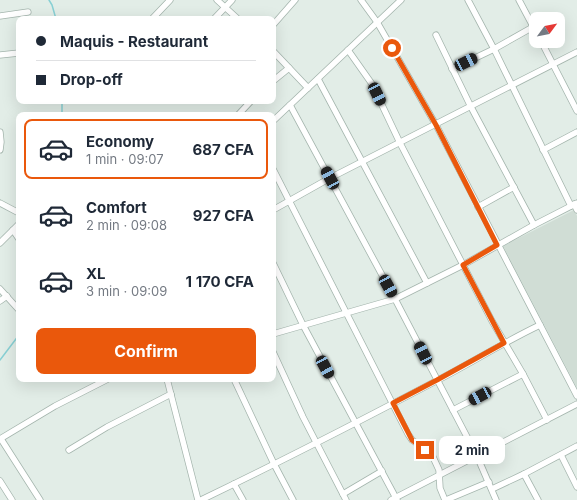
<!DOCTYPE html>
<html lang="en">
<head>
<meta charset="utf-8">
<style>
  body { margin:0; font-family:Inter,sans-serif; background:#f6f6f7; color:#1f2937; height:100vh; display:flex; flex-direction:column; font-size:15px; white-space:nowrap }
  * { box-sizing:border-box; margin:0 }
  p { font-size:13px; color:#747a83 }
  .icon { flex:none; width:22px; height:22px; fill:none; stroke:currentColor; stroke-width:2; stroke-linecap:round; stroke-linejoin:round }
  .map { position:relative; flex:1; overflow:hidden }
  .panel { position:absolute; left:16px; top:112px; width:260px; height:270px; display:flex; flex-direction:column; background:#fff; border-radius:8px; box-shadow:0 4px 16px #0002 }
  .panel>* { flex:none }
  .guide { position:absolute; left:16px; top:16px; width:260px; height:88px; border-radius:8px; box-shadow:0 4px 16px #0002; display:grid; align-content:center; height:88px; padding:0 20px; background:#fff }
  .needle { width:26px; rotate:58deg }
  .controls { position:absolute; left:529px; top:12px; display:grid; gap:8px }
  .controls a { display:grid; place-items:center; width:36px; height:36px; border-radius:8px; background:#fff; box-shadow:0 4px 16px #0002; font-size:20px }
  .end { position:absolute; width:18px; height:18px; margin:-9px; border:5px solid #ea580c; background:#fff; box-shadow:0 0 0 2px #fff }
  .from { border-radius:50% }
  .bubble { position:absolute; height:28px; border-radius:8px; background:#fff; box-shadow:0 4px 16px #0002; font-size:13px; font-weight:700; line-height:28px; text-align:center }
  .car { position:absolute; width:12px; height:24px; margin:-12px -6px; border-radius:5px; box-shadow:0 0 3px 1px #0007; background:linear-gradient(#222 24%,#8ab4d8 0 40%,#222 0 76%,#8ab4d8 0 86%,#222 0) }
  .guide b { display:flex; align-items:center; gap:14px; height:38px; font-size:15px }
  .guide b+b { border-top:1px solid #e0e1e3 }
  .guide i { width:10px; height:10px; background:#1f2937 }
  ul { padding:7px 0 0; list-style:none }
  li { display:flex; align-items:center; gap:12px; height:60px; margin:0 8px 6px; padding:0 12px; border:2px solid transparent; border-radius:8px }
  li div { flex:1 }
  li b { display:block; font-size:15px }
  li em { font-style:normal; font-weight:700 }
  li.on { border-color:#ea580c }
  li>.icon { width:36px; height:36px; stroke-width:1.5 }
  .cta { display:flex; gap:8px; margin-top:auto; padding:8px 20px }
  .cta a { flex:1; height:46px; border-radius:8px; background:#ea580c; color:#fff; font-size:16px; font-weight:700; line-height:46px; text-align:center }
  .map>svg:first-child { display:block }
  .built { fill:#d0ddd5 }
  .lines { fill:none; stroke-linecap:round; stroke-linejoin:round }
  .stream { stroke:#88d0d4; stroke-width:1.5 }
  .minor-casing { stroke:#a4b5ad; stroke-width:7 }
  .minor { stroke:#fff; stroke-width:5.5 }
  .route { stroke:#ea580c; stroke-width:5 }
</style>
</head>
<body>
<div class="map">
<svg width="577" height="500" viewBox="0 0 577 500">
  <rect width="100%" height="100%" fill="#e2ede7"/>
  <polygon class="built" points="574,210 577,216 577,388 503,246"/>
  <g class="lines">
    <g class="stream">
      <polyline points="49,0 52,5 56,19"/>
      <polyline points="62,115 62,101"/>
      <polyline points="0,360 19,335"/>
    </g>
    <defs>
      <g id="minor">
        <polyline points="217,0 238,19"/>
        <polyline points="361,0 377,22 436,125 577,396"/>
        <polyline points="468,0 494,49 571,206"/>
        <polyline points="519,0 536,32"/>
        <polyline points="0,16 28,12"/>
        <polyline points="152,19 170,0"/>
        <polyline points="214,19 232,0"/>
        <polyline points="273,25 295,0"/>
        <polyline points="436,35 471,107 534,225"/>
        <polyline points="541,41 577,111"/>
        <polyline points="348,50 372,84 400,143 492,321 523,374 547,420"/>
        <polyline points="273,51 308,88"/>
        <polyline points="0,55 19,53"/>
        <polyline points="452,69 494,49 533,27"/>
        <polyline points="318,79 427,283"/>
        <polyline points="273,81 289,68"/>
        <polyline points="290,105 395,299 477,456 496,500"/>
        <polyline points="238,115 251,101"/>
        <polyline points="273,121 401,0"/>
        <polyline points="0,132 1,142 0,150"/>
        <polyline points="543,150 577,132"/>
        <polyline points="273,169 408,434 412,440 429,452 433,457 439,470 440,488 445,500"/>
        <polyline points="0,203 19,213"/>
        <polyline points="574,204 577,210"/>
        <polyline points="478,207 514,187"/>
        <polyline points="273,210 330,178 577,52"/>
        <polyline points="13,230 19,239"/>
        <polyline points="0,243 19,224"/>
        <polyline points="273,263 303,325 397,500"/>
        <polyline points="0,289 19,310"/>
        <polyline points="0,301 7,296"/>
        <polyline points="273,334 395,299 463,265 534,225 577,203"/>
        <polyline points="273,352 303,417 346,500"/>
        <polyline points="167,379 198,500"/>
        <polyline points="234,379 274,464 293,500"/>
        <polyline points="453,410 523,374"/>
        <polyline points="0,439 55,406 108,379"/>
        <polyline points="1,439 40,500"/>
        <polyline points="69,450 107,427 171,394"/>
        <polyline points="561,455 577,487"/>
        <polyline points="0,481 12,500"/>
        <polyline points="234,484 243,500"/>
        <polyline points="492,489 524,474"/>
        <polyline points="343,494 382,471"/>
        <path d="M 201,500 C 280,462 358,422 436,381 C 471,363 504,342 540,325"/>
        <polyline points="391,500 577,404"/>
        <polyline points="446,500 489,482"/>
        <polyline points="538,500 524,474 577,446"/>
      </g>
    </defs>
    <use href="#minor" class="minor-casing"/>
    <use href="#minor" class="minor"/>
  </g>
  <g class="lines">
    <polyline class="route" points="392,48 436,125 497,245 463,265 504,343 437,380 393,403 412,440 425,450"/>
  </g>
</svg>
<div class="controls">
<a><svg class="needle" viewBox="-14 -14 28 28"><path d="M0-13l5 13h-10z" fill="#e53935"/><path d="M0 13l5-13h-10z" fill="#747a83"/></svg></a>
</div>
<i class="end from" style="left:392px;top:48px"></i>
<i class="end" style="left:425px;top:450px"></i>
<div class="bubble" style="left:439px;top:436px;width:66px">2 min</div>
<i class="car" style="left:466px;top:62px;rotate:64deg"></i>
<i class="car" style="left:377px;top:94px;rotate:154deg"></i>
<i class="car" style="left:330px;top:178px;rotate:332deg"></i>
<i class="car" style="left:388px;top:286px;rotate:151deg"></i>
<i class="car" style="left:423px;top:353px;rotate:333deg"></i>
<i class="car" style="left:325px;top:367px;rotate:152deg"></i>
<i class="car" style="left:480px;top:396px;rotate:242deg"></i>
<div class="guide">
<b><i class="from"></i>Maquis - Restaurant</b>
<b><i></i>Drop-off</b>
</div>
<section class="panel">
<ul>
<li class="on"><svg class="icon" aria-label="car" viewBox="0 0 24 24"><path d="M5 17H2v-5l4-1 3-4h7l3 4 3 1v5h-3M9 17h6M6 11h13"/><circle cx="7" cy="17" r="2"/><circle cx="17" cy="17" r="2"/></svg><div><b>Economy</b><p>1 min · 09:07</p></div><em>687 CFA</em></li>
<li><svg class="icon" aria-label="car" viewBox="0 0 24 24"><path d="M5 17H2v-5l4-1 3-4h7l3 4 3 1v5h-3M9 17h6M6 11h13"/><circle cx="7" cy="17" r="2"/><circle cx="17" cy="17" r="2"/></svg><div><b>Comfort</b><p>2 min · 09:08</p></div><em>927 CFA</em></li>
<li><svg class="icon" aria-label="car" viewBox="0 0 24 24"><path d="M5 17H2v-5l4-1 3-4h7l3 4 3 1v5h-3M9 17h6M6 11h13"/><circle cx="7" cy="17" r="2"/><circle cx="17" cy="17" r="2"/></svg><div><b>XL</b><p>3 min · 09:09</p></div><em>1 170 CFA</em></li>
</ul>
<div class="cta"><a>Confirm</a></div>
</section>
</div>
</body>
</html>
